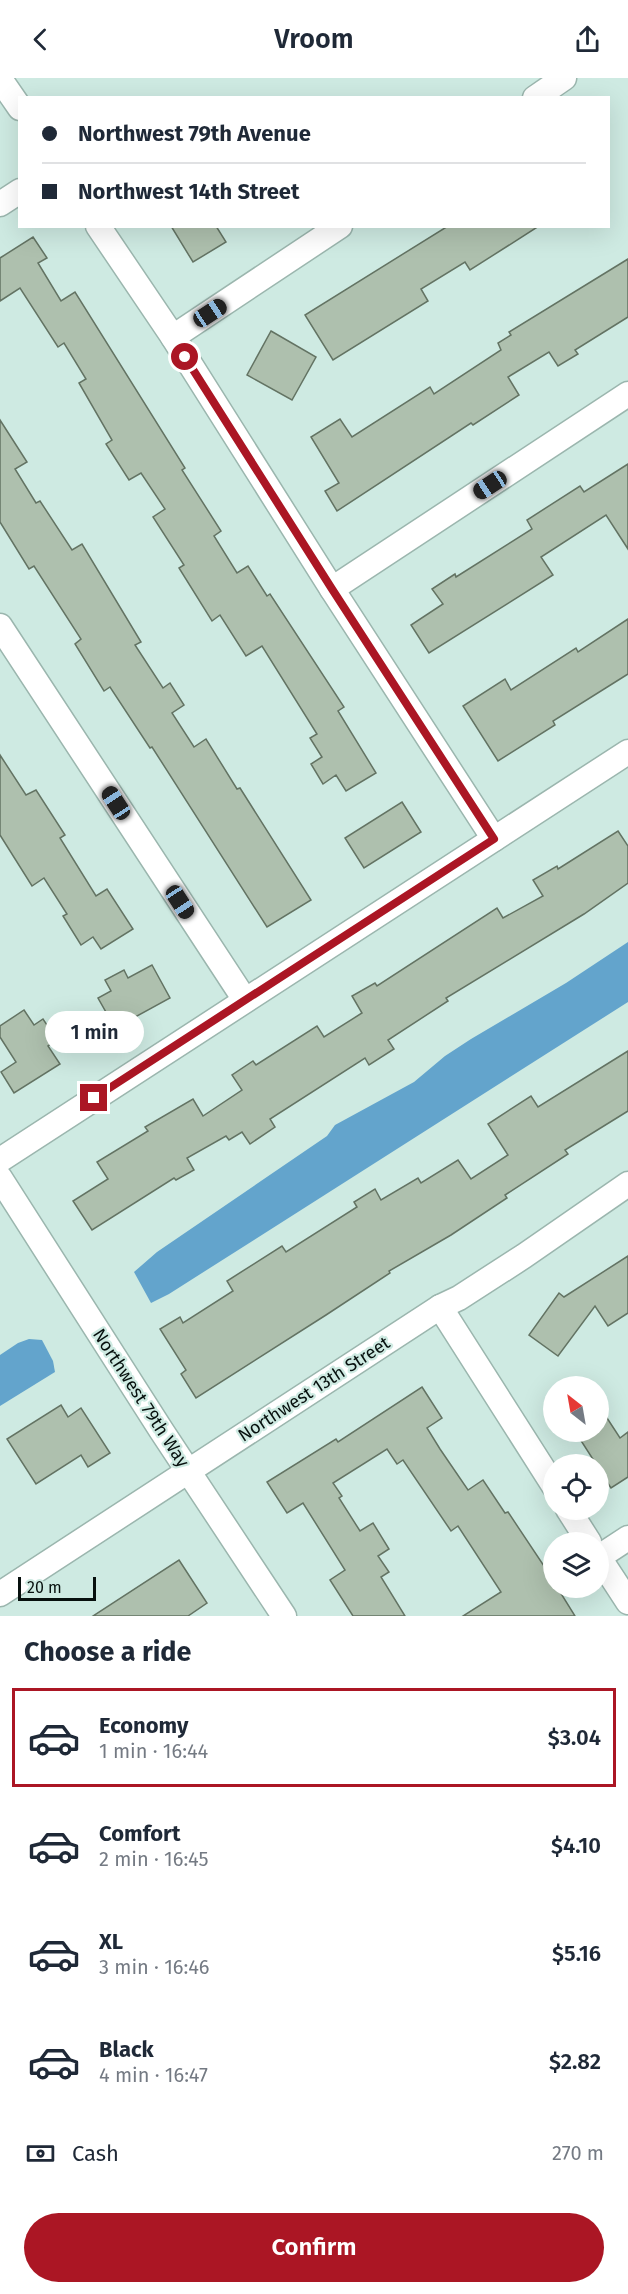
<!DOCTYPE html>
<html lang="en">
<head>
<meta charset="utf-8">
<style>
  body { margin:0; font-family:"Fira Sans",sans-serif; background:#f2f2f3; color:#1f2937; height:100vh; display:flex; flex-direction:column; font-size:22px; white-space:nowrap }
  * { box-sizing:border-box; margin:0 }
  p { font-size:20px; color:#747a83 }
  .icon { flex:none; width:33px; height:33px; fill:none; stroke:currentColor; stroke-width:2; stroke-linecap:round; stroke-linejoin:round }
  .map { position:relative; height:1538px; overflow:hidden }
  .panel { display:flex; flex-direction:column; background:#fff; flex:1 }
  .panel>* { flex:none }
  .guide { position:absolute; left:18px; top:18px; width:592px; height:132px; border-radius:0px; box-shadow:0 6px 24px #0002; display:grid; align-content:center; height:132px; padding:0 24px; background:#fff }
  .needle { width:39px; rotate:329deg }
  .fabs { position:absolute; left:543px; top:1298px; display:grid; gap:12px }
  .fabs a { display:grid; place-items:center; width:66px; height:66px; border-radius:50%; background:#fff; box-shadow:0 6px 24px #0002; font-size:30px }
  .scale { position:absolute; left:18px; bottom:15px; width:78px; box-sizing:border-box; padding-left:6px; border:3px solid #07100e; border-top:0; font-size:16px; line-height:21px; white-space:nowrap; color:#07100e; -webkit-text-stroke:4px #ceeae2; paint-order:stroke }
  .end { position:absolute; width:27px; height:27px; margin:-14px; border:8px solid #ab1624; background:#fff; box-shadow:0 0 0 3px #fff }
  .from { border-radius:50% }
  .bubble { position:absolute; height:42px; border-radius:21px; background:#fff; box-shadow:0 6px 24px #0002; font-size:20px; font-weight:600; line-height:42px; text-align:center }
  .car { position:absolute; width:18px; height:36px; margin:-18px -9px; border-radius:8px; box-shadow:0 0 4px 2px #0007; background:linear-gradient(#222 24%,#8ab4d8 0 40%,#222 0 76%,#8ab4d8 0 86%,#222 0) }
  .guide b { display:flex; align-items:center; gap:21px; height:57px; font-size:22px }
  .guide b+b { border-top:2px solid #e0e1e3 }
  .guide i { width:15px; height:15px; background:#1f2937 }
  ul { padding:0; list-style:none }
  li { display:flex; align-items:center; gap:18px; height:99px; margin:0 12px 9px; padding:0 12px; border:3px solid transparent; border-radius:0px }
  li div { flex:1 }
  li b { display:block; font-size:22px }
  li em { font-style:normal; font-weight:600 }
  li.active { border-color:#ab1624 }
  li>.icon { width:54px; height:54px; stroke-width:1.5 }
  h2 { padding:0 24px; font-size:27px; line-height:72px }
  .pay { display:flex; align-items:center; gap:15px; height:66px; padding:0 24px; font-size:22px }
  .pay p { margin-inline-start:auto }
  .action { display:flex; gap:12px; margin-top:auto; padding:12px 24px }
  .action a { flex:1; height:69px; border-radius:36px; background:#ab1624; color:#fff; font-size:24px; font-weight:600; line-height:69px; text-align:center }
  header { display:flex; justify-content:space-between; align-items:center; height:78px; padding:0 24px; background:#fff; font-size:27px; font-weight:600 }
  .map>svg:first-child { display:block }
  .water { fill:#63a4cc }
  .building { fill:#aec0ae; stroke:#637363; stroke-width:1.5 }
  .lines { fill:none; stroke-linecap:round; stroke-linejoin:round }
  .minor-casing { stroke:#9bb6ae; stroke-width:27 }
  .minor { stroke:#fff; stroke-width:24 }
  .route { stroke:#ab1624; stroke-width:8 }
  .labels { text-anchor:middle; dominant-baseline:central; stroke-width:4.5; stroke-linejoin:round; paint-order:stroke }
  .street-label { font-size:18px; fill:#07100e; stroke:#ceeae2 }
</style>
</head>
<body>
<header><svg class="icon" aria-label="back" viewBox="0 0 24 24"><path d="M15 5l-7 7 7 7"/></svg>Vroom<svg class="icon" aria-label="share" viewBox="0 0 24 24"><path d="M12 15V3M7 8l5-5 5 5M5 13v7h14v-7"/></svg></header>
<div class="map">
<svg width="628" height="1538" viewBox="0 0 628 1538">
  <rect width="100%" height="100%" fill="#ceeae2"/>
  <g class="water">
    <polygon points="628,864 628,924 169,1216 151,1225 134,1194 157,1174 327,1058 335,1047 414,1004 445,978 471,961 566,905"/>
    <polygon points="29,1261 42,1262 53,1283 55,1294 0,1328 0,1277 18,1265"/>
  </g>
  <g class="building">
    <polygon points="171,148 216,148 226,164 193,184"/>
    <polygon points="448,148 539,148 470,192 465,184 421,211 428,223 333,282 305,237"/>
    <polygon points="33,159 47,180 38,185 61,223 75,214 185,390 182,392 221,453 214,458 237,495 248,488 267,518 270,516 344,629 338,633 376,695 346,713 336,697 323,706 311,686 322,679 310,660 317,656 262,568 246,578 220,537 212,543 179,490 184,487 153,439 165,431 141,395 129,402 106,366 112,362 79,305 86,301 64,265 58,269 20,210 0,223 0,180"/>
    <polygon points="628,181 628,239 575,272 578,276 558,288 549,274 508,299 519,317 473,347 471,345 337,433 325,413 339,405 311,359 340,341 352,359 430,309 434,316 501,272 498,265 511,257 509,254"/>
    <polygon points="271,253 316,279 292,322 247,297"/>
    <polygon points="0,342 27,384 15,391 36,425 40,423 72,472 82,466 141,564 135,567 163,610 170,605 184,627 172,635 194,669 206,661 237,711 240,710 311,822 267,849 152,669 150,670 110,609 104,613 75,566 81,561 34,488 29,491 0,444"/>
    <polygon points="628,386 628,471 606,437 541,479 553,497 429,575 411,547 443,526 432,511 455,496 456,499 532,451 527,442 580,408 584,414"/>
    <polygon points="628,541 628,596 553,643 555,647 498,683 463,628 505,601 511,612 576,570 578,574"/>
    <polygon points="0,677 26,717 36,712 65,757 60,760 96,818 107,811 133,851 101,871 93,859 81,867 63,838 67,836 44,800 32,808 0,757"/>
    <polygon points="402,724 421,754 364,790 345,760"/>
    <polygon points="618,753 628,768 628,805 584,836 446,920 448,923 388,962 394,971 369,987 365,980 270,1041 275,1049 250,1066 242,1054 229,1062 226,1058 187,1080 194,1092 176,1102 174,1100 92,1152 73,1123 108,1101 97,1084 148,1053 145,1049 193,1021 203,1038 242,1012 232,997 253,983 256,987 317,948 324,959 362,935 352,918 375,905 377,908 497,830 503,840 543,818 533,802 557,788 558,791"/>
    <polygon points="152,887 170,920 115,950 98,920 111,913 105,902 124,892 128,900"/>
    <polygon points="24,932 34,947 43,941 57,962 48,968 60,986 14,1015 1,994 16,984 0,959 0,948"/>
    <polygon points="628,973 628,1033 565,1072 568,1076 505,1117 507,1120 451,1157 389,1193 390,1195 326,1237 196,1320 181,1296 186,1292 160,1251 180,1239 183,1245 233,1213 227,1203 282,1168 286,1174 357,1129 354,1124 375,1111 381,1122 418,1100 421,1105 458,1082 471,1101 508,1077 488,1046 531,1018 538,1029"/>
    <polygon points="628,1178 628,1235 608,1248 595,1228 558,1278 529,1257 559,1215 564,1219"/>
    <polygon points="422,1309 442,1340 427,1350 440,1371 468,1412 483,1402 505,1435 508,1434 554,1503 554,1509 557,1509 575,1538 463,1538 501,1514 458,1448 451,1453 403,1382 397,1386 387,1371 333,1405 342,1418 339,1420 360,1453 373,1445 389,1471 378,1478 389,1494 381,1499 405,1538 353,1538 330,1502 345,1492 303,1425 287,1435 267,1404 336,1361 338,1364"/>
    <polygon points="61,1327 68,1339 81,1330 110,1375 88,1389 81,1377 36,1406 7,1361"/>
    <polygon points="607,1340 620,1360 628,1354 628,1399 611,1410 598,1390 598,1386 596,1386 578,1358 586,1353 598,1353 598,1345"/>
    <polygon points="179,1482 207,1525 188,1538 93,1538"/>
  </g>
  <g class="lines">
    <defs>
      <g id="minor">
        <polyline points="0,1 20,30"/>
        <polyline points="535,20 564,0"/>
        <polyline points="0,126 20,113"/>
        <polyline points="98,148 173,259 332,511 494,761"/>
        <polyline points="173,259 340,148"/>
        <polyline points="332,511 628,316"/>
        <polyline points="0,548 245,922"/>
        <polyline points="0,1082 628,674"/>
        <polyline points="0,1100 161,1352 284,1538"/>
        <polyline points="440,1229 554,1408"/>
        <polyline points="568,1431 589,1464"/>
        <polyline points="598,1478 628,1524"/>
        <polyline points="599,1479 628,1460"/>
        <polyline points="0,1516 440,1229 459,1220 524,1178 628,1106"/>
      </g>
    </defs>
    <use href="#minor" class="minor-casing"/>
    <use href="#minor" class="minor"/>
  </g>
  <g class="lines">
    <polyline class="route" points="94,1020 494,761 332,511 185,279"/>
  </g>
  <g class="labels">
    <g class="street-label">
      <text transform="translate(314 1311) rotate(-33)">Northwest 13th Street</text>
      <text transform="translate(141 1320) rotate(57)">Northwest 79th Way</text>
    </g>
  </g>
</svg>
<div class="fabs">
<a><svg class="needle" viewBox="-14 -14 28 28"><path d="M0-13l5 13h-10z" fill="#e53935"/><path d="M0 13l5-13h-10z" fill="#747a83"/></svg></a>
<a><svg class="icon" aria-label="locate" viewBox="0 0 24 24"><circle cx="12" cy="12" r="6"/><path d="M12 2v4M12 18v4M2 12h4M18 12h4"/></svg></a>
<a><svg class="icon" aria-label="layers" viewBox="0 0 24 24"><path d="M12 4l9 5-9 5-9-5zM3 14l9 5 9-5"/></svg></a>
</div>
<div class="scale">20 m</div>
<i class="end from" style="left:185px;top:279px"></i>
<i class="end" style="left:94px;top:1020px"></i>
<div class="bubble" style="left:45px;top:933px;width:99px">1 min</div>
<i class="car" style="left:210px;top:235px;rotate:57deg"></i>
<i class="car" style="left:490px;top:407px;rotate:237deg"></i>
<i class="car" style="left:116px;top:725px;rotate:327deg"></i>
<i class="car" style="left:180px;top:824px;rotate:147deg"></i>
<div class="guide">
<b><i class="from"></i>Northwest 79th Avenue</b>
<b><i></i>Northwest 14th Street</b>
</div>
</div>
<section class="panel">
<h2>Choose a ride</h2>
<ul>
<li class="active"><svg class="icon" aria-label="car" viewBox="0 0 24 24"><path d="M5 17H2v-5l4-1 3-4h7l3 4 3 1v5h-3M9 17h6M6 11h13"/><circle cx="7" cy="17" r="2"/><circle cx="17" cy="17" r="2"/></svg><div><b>Economy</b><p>1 min · 16:44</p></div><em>$3.04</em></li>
<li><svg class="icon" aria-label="car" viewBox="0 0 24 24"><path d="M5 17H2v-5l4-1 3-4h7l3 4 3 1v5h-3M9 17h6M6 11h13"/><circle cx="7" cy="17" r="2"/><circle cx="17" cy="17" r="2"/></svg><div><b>Comfort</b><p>2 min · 16:45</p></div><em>$4.10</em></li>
<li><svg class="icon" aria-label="car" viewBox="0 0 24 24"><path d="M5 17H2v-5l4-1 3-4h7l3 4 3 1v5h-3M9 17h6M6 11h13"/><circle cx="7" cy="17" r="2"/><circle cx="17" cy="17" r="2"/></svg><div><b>XL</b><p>3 min · 16:46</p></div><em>$5.16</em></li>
<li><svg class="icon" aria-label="car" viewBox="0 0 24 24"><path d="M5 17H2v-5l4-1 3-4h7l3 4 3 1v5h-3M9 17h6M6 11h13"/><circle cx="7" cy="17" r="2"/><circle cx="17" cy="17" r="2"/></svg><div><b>Black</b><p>4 min · 16:47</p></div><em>$2.82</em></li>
</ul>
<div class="pay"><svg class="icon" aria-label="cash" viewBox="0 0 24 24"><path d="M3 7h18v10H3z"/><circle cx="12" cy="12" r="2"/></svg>Cash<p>270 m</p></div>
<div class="action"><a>Confirm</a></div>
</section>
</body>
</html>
